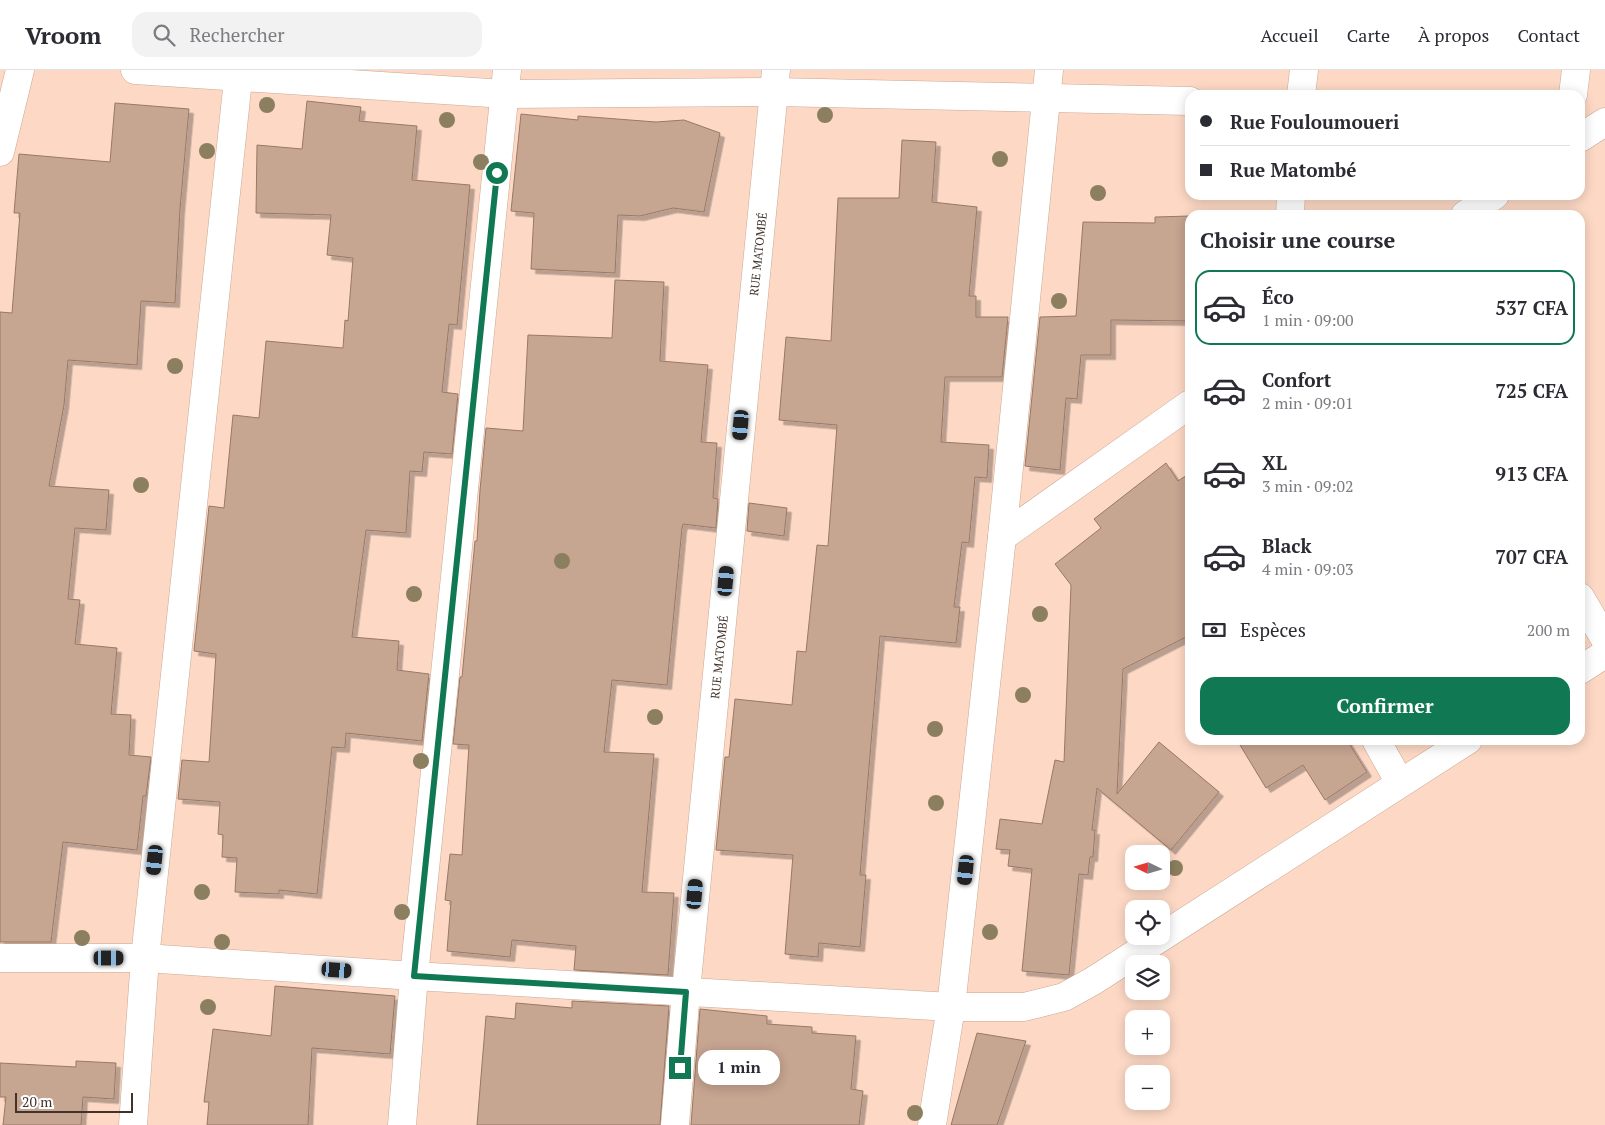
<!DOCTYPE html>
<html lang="fr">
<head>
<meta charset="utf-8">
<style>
  body { margin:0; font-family:"PT Serif",serif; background:#f2f2f3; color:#2b2b33; height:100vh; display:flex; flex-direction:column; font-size:19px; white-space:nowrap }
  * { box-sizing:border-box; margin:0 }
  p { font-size:16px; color:#7c7c81 }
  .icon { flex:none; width:28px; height:28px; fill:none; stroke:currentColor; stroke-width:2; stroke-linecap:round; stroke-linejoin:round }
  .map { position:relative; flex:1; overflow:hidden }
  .panel { position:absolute; left:1185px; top:140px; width:400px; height:535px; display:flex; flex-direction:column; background:#fff; border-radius:15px; box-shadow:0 2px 12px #0003 }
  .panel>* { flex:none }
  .top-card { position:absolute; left:1185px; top:20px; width:400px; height:110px; border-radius:15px; box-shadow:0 2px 12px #0003; display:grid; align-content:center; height:110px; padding:0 15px; background:#fff }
  .needle { width:32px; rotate:275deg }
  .controls { position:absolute; left:1125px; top:775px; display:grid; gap:10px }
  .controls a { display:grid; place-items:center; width:45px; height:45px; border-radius:10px; background:#fff; box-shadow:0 2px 12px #0003; font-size:25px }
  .scale { position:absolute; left:15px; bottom:12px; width:118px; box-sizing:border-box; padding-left:5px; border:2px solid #41332b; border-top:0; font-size:14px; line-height:18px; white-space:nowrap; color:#41332b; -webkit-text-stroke:4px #fff; paint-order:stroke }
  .end { position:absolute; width:22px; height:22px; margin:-11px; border:6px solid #107852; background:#fff; box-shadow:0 0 0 2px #fff }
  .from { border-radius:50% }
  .bubble { position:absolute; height:35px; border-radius:15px; background:#fff; box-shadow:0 2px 12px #0003; font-size:16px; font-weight:800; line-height:35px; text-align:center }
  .car { position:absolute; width:15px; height:30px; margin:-15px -8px; border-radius:6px; box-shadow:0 0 4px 1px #0007; background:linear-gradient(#222 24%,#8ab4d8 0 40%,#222 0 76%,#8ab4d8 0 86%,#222 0) }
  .top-card b { display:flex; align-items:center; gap:18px; height:48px; font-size:19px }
  .top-card b+b { border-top:1px solid #e1e1e2 }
  .top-card i { width:12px; height:12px; background:#2b2b33 }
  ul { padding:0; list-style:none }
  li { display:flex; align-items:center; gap:15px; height:75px; margin:0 10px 8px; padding:0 5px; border:2px solid transparent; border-radius:15px }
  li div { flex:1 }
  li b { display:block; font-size:19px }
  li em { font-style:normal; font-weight:800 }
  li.current { border-color:#107852 }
  li>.icon { width:45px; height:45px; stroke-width:1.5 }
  h2 { padding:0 15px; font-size:22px; line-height:60px }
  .pay { display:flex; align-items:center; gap:12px; height:55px; padding:0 15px; font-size:19px }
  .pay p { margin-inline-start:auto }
  .cta { display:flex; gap:10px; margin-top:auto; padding:10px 15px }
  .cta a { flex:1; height:58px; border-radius:15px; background:#107852; color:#fff; font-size:20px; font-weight:800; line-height:58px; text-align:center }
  header { display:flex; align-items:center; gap:30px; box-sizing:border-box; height:70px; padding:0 25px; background:#fff; border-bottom:1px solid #e1e1e2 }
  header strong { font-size:24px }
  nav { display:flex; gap:28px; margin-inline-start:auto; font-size:18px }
  .search { width:350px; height:45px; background:#f2f2f3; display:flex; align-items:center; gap:12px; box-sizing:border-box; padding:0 18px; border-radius:15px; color:#7c7c81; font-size:19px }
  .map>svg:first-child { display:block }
  .building { fill:#c6a591; stroke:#987866; filter:url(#shadow) }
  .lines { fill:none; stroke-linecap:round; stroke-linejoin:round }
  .minor-casing { stroke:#c9a894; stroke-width:29 }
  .minor { stroke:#fff; stroke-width:28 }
  .tree { fill:#8b7f5f }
  .route { stroke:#107852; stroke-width:6 }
  .labels { text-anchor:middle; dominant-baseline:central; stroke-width:4.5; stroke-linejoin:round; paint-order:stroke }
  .street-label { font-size:12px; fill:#41332b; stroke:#fff }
</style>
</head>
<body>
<header>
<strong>Vroom</strong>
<div class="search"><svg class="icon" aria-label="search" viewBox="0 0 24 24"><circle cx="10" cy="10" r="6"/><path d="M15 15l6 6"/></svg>Rechercher</div>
<nav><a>Accueil</a><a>Carte</a><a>À propos</a><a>Contact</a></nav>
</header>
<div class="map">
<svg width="1605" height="1055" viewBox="0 0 1605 1055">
  <defs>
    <filter id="shadow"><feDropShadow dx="4.5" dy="4.5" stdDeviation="0" flood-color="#0004"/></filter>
  </defs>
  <rect width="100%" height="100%" fill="#fdd9c5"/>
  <g class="building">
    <polygon points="307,31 361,37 359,51 417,56 412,110 470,115 457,255 449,254 442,322 458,324 452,384 424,382 422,402 410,401 406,463 366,460 352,567 399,571 397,600 429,604 422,671 346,663 345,678 332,677 317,824 279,820 279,824 235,822 237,788 222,787 223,765 218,764 220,732 178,729 182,690 209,692 216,584 194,581 209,436 224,438 233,345 259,348 266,271 343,278 345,250 348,251 353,188 327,185 331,145 256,143 257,75 302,79"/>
    <polygon points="115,33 189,39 180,139 175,233 141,231 137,295 68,290 64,335 49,416 109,420 106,460 75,458 68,529 80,530 75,574 117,578 111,644 131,645 129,685 151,687 146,726 143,726 137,780 63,772 51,872 0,872 0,242 12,243 20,143 14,143 19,84 110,92"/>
    <polygon points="521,44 578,50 578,46 656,52 684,50 720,63 704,142 673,138 640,146 618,145 615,203 531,199 534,143 511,141"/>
    <polygon points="902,70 936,72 932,132 977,137 969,226 976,226 976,247 1008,247 1002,307 945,307 941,372 989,375 987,408 975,407 969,473 962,472 954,537 960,537 956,573 880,566 860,805 866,805 860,877 819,873 818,887 785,884 793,785 716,780 725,687 729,687 735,629 792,635 797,581 806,582 817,475 828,476 837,355 779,350 786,267 831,271 838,128 899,128"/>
    <polygon points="1190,146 1190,251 1111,250 1111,285 1081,285 1077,329 1066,328 1060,400 1025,396 1040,247 1076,246 1083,152 1155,153 1155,147"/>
    <polygon points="615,210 664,212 660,291 708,295 701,372 717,373 713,428 718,429 716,458 683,454 682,458 667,615 612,610 604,682 654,684 642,822 674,823 668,905 574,900 576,876 512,870 510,887 447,881 451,831 445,830 450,784 462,785 469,675 453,674 460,607 462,607 475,471 477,471 480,420 486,358 523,361 528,265 612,268"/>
    <polygon points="1166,393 1178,411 1190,403 1190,565 1123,599 1117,724 1159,672 1219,722 1171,780 1097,718 1092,760 1095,760 1093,787 1090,787 1088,805 1079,804 1069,905 1022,901 1032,799 1008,796 1010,780 996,779 1000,749 1042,754 1055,690 1064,692 1071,515 1055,494 1101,458 1094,449"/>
    <polygon points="749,433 787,438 784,466 747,461"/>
    <polygon points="1237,670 1347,670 1367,702 1325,730 1303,695 1266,718"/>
    <polygon points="275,916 395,926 390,984 312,978 308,1055 207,1055 209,1032 204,1032 213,959 271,966"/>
    <polygon points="572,931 669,936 660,1055 477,1055 486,946 515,949 516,933 572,938"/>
    <polygon points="700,939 767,946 767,954 812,957 812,963 856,966 851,1019 863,1021 859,1055 691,1055"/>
    <polygon points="977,963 1026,971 997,1055 951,1055"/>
    <polygon points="76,991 116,993 114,1029 83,1027 81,1055 3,1055 6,1027 0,1027 0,993 76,997"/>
  </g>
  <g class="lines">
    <defs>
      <g id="minor">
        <polyline points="135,0 505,24 774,22 1190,31"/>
        <polyline points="1301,25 1304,0"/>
        <polyline points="1573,25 1576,0"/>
        <polyline points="1580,68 1605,52"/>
        <polyline points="0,82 20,0"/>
        <polyline points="1290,145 1291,125"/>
        <polyline points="1465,145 1495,125"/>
        <polyline points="1002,467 1190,334"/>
        <polyline points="1580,527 1605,569"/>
        <polyline points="1580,600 1605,584"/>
        <polyline points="1376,670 1400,713"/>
        <polyline points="0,888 145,888 414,906 951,937 1024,937 1064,927 1093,911 1468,670"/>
        <polyline points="133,1055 145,888 239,0"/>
        <polyline points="402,1055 414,906 507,0"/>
        <polyline points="675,1055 686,921 776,0"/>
        <polyline points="932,1055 951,937 1002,467 1049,0"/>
      </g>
    </defs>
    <use href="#minor" class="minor-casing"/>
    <use href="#minor" class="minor"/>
  </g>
  <g class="tree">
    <circle cx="267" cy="35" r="8"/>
    <circle cx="825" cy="45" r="8"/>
    <circle cx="447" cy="50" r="8"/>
    <circle cx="207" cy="81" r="8"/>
    <circle cx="1000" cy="89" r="8"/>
    <circle cx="481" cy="92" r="8"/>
    <circle cx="1098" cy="123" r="8"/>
    <circle cx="1059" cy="231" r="8"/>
    <circle cx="175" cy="296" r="8"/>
    <circle cx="141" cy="415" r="8"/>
    <circle cx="562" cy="491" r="8"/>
    <circle cx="414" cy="524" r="8"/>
    <circle cx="1040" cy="544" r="8"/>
    <circle cx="1023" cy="625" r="8"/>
    <circle cx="655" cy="647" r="8"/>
    <circle cx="935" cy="659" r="8"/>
    <circle cx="421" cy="691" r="8"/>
    <circle cx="936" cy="733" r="8"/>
    <circle cx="1175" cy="798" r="8"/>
    <circle cx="202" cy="822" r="8"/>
    <circle cx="402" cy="842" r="8"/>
    <circle cx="990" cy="862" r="8"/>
    <circle cx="82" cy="868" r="8"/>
    <circle cx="222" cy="872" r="8"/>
    <circle cx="208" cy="937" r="8"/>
    <circle cx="915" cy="1043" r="8"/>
  </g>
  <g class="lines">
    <polyline class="route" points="497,103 414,906 686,922 680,998"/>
  </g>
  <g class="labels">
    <g class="street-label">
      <text transform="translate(758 184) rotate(-84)">RUE MATOMBÉ</text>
      <text transform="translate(719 587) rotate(-84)">RUE MATOMBÉ</text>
    </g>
  </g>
</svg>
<div class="controls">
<a><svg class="needle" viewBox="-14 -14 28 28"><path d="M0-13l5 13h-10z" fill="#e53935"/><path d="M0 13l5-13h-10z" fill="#7c7c81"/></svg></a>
<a><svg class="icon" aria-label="locate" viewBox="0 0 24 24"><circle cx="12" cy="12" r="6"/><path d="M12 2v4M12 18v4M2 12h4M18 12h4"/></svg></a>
<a><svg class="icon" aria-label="layers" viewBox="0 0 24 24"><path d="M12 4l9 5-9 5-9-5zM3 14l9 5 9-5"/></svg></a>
<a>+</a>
<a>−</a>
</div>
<div class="scale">20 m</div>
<i class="end from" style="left:497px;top:103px"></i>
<i class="end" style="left:680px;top:998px"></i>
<div class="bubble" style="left:698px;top:980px;width:82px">1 min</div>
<i class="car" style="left:741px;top:355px;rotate:185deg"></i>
<i class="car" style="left:726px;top:511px;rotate:5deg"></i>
<i class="car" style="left:155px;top:790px;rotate:186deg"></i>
<i class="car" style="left:966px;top:800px;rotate:186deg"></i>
<i class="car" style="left:695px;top:824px;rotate:5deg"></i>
<i class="car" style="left:109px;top:888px;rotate:90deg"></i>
<i class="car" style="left:337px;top:900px;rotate:94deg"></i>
<div class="top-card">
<b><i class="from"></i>Rue Fouloumoueri</b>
<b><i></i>Rue Matombé</b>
</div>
<section class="panel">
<h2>Choisir une course</h2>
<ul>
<li class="current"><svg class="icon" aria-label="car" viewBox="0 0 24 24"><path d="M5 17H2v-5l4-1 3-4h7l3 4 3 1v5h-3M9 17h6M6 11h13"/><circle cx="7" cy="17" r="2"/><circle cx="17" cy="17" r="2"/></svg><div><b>Éco</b><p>1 min · 09:00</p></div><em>537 CFA</em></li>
<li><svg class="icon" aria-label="car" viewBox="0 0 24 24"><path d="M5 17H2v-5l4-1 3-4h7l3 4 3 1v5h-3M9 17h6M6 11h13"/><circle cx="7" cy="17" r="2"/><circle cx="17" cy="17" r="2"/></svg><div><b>Confort</b><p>2 min · 09:01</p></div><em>725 CFA</em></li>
<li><svg class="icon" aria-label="car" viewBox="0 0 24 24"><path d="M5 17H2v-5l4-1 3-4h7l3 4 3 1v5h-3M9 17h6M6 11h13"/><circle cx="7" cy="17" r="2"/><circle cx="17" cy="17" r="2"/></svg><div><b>XL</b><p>3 min · 09:02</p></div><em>913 CFA</em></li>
<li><svg class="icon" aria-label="car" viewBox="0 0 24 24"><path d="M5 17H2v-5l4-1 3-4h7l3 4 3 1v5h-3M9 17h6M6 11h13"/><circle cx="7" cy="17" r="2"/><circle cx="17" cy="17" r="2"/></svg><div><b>Black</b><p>4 min · 09:03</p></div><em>707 CFA</em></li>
</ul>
<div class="pay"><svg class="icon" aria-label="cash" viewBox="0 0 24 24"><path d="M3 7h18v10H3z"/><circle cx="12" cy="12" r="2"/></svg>Espèces<p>200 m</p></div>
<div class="cta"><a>Confirmer</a></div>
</section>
</div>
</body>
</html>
